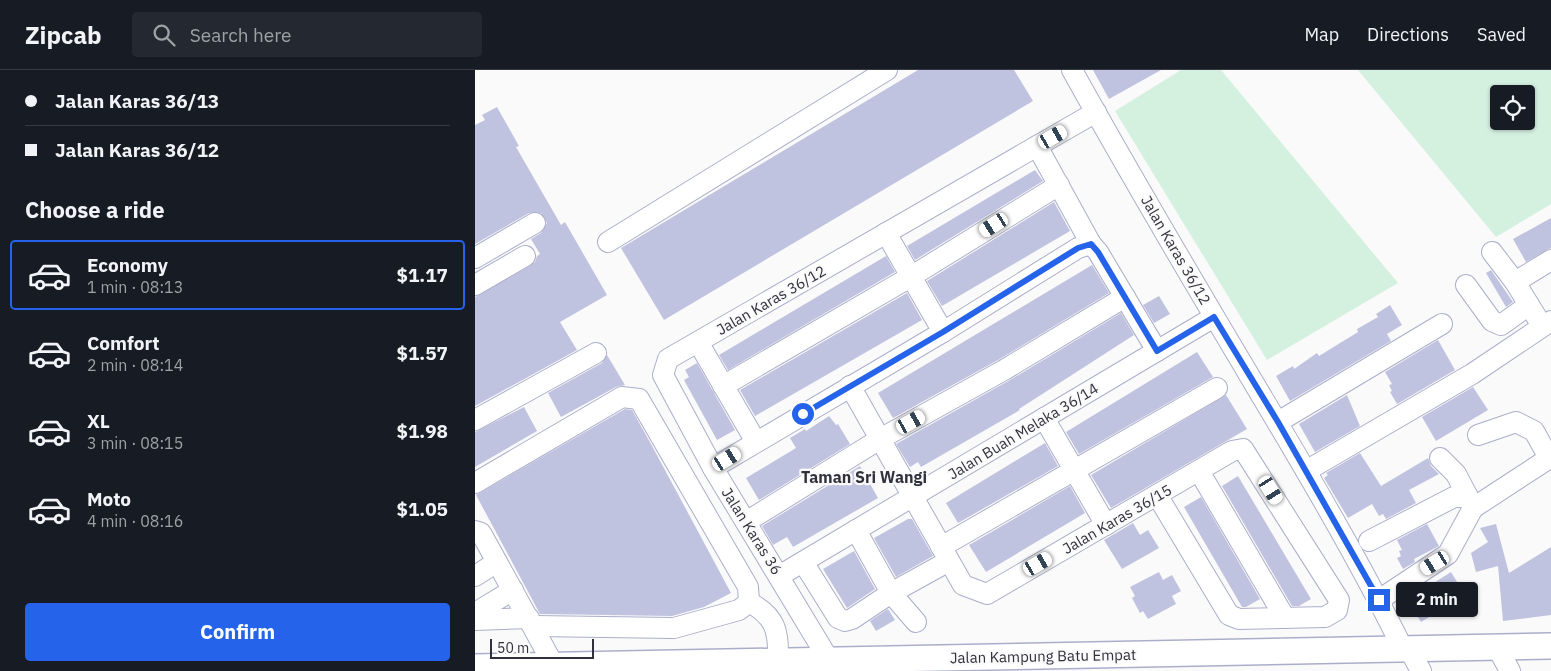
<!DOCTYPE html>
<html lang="en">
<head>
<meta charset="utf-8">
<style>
  body { margin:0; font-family:"IBM Plex Sans",sans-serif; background:#242831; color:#f1f3f6; height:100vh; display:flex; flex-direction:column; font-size:19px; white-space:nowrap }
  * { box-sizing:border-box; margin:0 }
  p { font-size:16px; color:#9ea1a6 }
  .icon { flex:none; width:28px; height:28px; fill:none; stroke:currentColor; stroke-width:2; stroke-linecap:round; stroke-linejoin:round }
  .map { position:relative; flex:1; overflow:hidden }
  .panel { display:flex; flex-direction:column; background:#171b24; width:475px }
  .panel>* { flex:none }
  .hud { display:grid; align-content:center; height:110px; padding:0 25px; background:#171b24 }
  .tools { position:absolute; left:1015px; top:15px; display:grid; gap:10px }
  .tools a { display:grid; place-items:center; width:45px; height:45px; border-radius:5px; background:#171b24; box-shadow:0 1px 4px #0004; font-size:25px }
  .scale { position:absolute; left:15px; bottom:12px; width:104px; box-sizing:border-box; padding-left:5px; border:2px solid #30313c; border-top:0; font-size:14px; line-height:18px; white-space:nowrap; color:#30313c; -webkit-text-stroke:4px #fafafa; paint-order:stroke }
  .end { position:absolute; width:22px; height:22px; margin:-11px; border:6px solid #2563eb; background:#fff; box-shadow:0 0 0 2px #fff }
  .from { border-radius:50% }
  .bubble { position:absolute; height:35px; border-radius:5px; background:#171b24; box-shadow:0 1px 4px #0004; font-size:16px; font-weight:800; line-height:35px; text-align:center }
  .car { position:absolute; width:15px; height:30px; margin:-15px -8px; border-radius:6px; box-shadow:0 0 4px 1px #0007; background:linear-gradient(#fff 24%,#345 0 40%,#fff 0 76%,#345 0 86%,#fff 0) }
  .hud b { display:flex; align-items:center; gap:18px; height:48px; font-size:19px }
  .hud b+b { border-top:1px solid #363941 }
  .hud i { width:12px; height:12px; background:#f1f3f6 }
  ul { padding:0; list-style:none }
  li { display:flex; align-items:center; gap:15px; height:70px; margin:0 10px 8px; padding:0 15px; border:2px solid transparent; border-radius:5px }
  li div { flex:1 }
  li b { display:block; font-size:19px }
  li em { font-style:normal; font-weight:800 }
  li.current { border-color:#2563eb }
  li>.icon { width:45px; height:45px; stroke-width:1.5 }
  h2 { padding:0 25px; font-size:22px; line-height:60px }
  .cta { display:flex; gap:10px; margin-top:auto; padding:10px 25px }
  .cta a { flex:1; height:58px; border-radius:5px; background:#2563eb; color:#fff; font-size:20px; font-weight:800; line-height:58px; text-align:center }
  header { display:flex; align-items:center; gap:30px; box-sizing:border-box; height:70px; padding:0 25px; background:#171b24; border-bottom:1px solid #363941 }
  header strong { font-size:24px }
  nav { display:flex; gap:28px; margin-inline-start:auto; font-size:18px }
  .search { width:350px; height:45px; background:#242831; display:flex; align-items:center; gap:12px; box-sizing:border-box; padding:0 18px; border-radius:5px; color:#9ea1a6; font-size:19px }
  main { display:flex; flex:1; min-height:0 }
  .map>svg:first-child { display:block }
  .grass { fill:#d4f0df; fill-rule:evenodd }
  .building { fill:#c0c3e0 }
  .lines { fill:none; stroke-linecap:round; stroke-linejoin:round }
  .minor-casing { stroke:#abaeca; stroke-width:22 }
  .major-casing { stroke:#abaeca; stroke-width:28 }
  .minor { stroke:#fff; stroke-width:20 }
  .major { stroke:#fff; stroke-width:25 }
  .route { stroke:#2563eb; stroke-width:6 }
  .labels { text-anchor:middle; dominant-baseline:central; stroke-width:4.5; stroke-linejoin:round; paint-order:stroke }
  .street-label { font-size:15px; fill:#30313c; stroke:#fafafa }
  .neighbourhood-label { font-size:16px; font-weight:bold; fill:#30313c; stroke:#fafafa }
</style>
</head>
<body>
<header>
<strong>Zipcab</strong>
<div class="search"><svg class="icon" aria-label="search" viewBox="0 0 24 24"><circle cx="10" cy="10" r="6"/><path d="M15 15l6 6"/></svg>Search here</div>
<nav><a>Map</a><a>Directions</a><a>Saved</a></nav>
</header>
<main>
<section class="panel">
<div class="hud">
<b><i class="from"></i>Jalan Karas 36/13</b>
<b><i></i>Jalan Karas 36/12</b>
</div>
<h2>Choose a ride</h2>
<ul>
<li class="current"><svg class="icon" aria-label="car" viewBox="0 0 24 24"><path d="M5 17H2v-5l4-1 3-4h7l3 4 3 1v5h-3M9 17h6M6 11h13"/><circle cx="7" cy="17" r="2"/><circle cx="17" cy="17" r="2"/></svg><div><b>Economy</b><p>1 min · 08:13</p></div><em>$1.17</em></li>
<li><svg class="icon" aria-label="car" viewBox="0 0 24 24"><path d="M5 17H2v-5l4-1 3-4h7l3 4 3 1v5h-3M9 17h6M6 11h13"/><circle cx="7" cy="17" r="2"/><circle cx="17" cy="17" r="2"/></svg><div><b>Comfort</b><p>2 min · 08:14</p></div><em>$1.57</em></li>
<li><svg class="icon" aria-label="car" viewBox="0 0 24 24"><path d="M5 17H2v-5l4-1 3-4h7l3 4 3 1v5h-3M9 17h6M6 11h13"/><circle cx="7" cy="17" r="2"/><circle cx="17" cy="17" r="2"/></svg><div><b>XL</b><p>3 min · 08:15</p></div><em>$1.98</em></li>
<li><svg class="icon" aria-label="car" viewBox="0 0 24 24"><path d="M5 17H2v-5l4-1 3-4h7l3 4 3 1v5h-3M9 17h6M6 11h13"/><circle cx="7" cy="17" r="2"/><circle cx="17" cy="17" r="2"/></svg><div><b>Moto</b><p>4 min · 08:16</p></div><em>$1.05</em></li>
</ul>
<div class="cta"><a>Confirm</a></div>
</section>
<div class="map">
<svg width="1076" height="601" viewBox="0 0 1076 601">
  <rect width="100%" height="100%" fill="#fafafa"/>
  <g class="grass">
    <polygon points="706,0 746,0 923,213 792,290 640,41"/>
    <path d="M 883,0 L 1076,0 L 1076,134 L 1021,167 ZM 1024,24 L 1051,24 L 1051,51 L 1024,51 Z"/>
  </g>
  <g class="building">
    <polygon points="443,0 539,0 558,31 189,250 146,178"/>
    <polygon points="618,0 686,0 634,29"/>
    <polygon points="22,37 44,76 41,77 86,155 90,152 132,225 85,252 102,280 0,336 0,227 60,192 62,186 65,184 56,169 66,163 72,153 66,143 54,143 0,174 0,55 10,50 7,45"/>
    <polygon points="560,100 568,111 440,190 432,176"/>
    <polygon points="579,132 595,161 467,236 452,211"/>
    <polygon points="1076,148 1076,178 1051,192 1038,169"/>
    <polygon points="411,186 420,202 253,300 244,285"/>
    <polygon points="617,195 634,223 523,290 418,348 403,323"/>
    <polygon points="1016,200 1038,232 1031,237 1011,203"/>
    <polygon points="432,223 447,250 280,346 265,320"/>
    <polygon points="684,226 695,244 679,253 668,235"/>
    <polygon points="915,235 927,255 912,264 916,271 815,331 801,306 818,296 819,299 842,283 844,286 883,262 882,259 903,247 901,244"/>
    <polygon points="646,243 659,265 544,339 545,340 446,397 443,392 435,397 421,374 535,310"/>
    <polygon points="963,270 980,300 922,334 915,322 917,321 914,315 917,314 910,302"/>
    <polygon points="722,282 738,307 604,384 591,362"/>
    <polygon points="132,285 150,315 141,317 86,347 73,323 127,293"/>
    <polygon points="222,293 260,360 242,370 209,310 214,307 210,300"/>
    <polygon points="998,317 1013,340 961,371 947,347"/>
    <polygon points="751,325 772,359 636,438 616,405"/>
    <polygon points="872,325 885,356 840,382 824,354"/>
    <polygon points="49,337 62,361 0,397 0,362"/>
    <polygon points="150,339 157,340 176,374 256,523 229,537 197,546 65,544 1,425"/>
    <polygon points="354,346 361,355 363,354 375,374 284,430 271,408 321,378 315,368 330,359 331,361"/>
    <polygon points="570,373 583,396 483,453 471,433"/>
    <polygon points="885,383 906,416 953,388 956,396 964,404 934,420 941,433 911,449 908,444 904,446 897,434 873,448 849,408 853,405 851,403"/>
    <polygon points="385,396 403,428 318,477 312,467 298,475 287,456"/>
    <polygon points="763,406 836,529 824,536 817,536 747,416"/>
    <polygon points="595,416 610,443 511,502 494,475"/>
    <polygon points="726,427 785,529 771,537 767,537 709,437"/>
    <polygon points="433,449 437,449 458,486 421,507 399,468"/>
    <polygon points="658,453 665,465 673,460 684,478 647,499 629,470"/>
    <polygon points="952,454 964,476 939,489 940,492 928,499 922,488 926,486 924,481 927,480 922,470"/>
    <polygon points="1021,454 1034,503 1076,477 1076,545 1028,551 1023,496 1001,502 996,483 1013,472 1005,458"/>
    <polygon points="379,481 400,519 372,538 348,499"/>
    <polygon points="684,502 688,510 697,505 706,521 697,526 701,534 673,549 668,541 665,543 657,528 660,526 655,517"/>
    <polygon points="976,502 990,525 946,552 930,527 952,512 954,516"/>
    <polygon points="413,539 420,550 401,561 395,551"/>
  </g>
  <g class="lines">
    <defs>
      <g id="minor">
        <path d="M 597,0 C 643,83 691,165 739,246 C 804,356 871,464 928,579"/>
        <polyline points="562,76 616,174 623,182 682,281"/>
        <polyline points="411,163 468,262"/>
        <polyline points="133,172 412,0"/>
        <polyline points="1017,182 1040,212 1067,256"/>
        <polyline points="0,188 60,153"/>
        <polyline points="1040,212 1076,190"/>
        <polyline points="0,215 50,186"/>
        <polyline points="991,215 1017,251 1026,255 1054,235"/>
        <polyline points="223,272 281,372"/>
        <polyline points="248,316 437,206 584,115"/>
        <polyline points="375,316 488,515 512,524 757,381 768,379 864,530 862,540 850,547 764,549 754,545 682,425"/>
        <polyline points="569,348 631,455"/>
        <polyline points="0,350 121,283"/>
        <polyline points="803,352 967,254"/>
        <polyline points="1003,365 1041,352 1059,361 1074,388"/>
        <polyline points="965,388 981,404 993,427"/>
        <polyline points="238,398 468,262 603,178 616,174"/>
        <polyline points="724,401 810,548"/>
        <polyline points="831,401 997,304 1076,251"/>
        <polyline points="0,413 147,327 164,329 273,517 274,532 264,540 199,558 59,556"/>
        <polyline points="271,452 405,369 529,300 650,227"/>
        <polyline points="381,460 416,523 441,552"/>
        <polyline points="0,461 6,463 82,601"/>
        <polyline points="894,471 979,427 993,427 998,438"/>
        <polyline points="466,477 742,318"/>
        <polyline points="328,492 363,548 370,551 377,549 416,523 474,491"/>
        <polyline points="0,506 22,492"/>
        <polyline points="304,506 739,247"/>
        <polyline points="904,530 973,484 998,438 1076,387"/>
        <path d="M 274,532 C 301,547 304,561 303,591"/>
        <polyline points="0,543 38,520"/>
        <polyline points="0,550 54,548"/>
        <polyline points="1022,577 1035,601"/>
        <polyline points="934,579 946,601"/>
        <polyline points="354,590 238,398 188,305 193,289 621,42"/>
      </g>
      <polyline id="major" points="0,597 1076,576"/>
    </defs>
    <use href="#minor" class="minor-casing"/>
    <use href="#major" class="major-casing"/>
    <use href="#minor" class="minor"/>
    <use href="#major" class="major"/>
  </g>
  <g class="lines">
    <polyline class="route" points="328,344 468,262 603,178 616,174 623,182 682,281 739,247 803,352 904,530"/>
  </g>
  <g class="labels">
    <g class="street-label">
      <text transform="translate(701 180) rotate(60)">Jalan Karas 36/12</text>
      <text transform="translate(296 230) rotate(-30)">Jalan Karas 36/12</text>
      <text transform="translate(548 361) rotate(-31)">Jalan Buah Melaka 36/14</text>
      <text transform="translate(642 449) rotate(-30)">Jalan Karas 36/15</text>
      <text transform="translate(277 461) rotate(58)">Jalan Karas 36</text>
      <text transform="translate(568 586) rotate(-1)">Jalan Kampung Batu Empat</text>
    </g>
    <g class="neighbourhood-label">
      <text x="389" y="407">Taman Sri Wangi</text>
    </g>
  </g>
</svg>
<div class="tools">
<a><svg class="icon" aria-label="locate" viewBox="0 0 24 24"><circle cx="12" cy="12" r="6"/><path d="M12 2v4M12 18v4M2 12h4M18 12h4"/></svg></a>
</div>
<div class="scale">50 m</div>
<i class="end from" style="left:328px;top:344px"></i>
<i class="end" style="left:904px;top:530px"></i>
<div class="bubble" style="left:921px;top:512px;width:82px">2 min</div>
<i class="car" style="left:578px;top:67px;rotate:60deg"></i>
<i class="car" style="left:519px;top:155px;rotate:238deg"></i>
<i class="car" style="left:436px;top:352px;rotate:61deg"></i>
<i class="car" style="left:252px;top:389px;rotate:59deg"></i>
<i class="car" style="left:796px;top:420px;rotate:148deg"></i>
<i class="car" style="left:960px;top:493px;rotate:239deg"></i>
<i class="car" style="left:563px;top:494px;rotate:60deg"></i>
</div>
</main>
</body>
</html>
